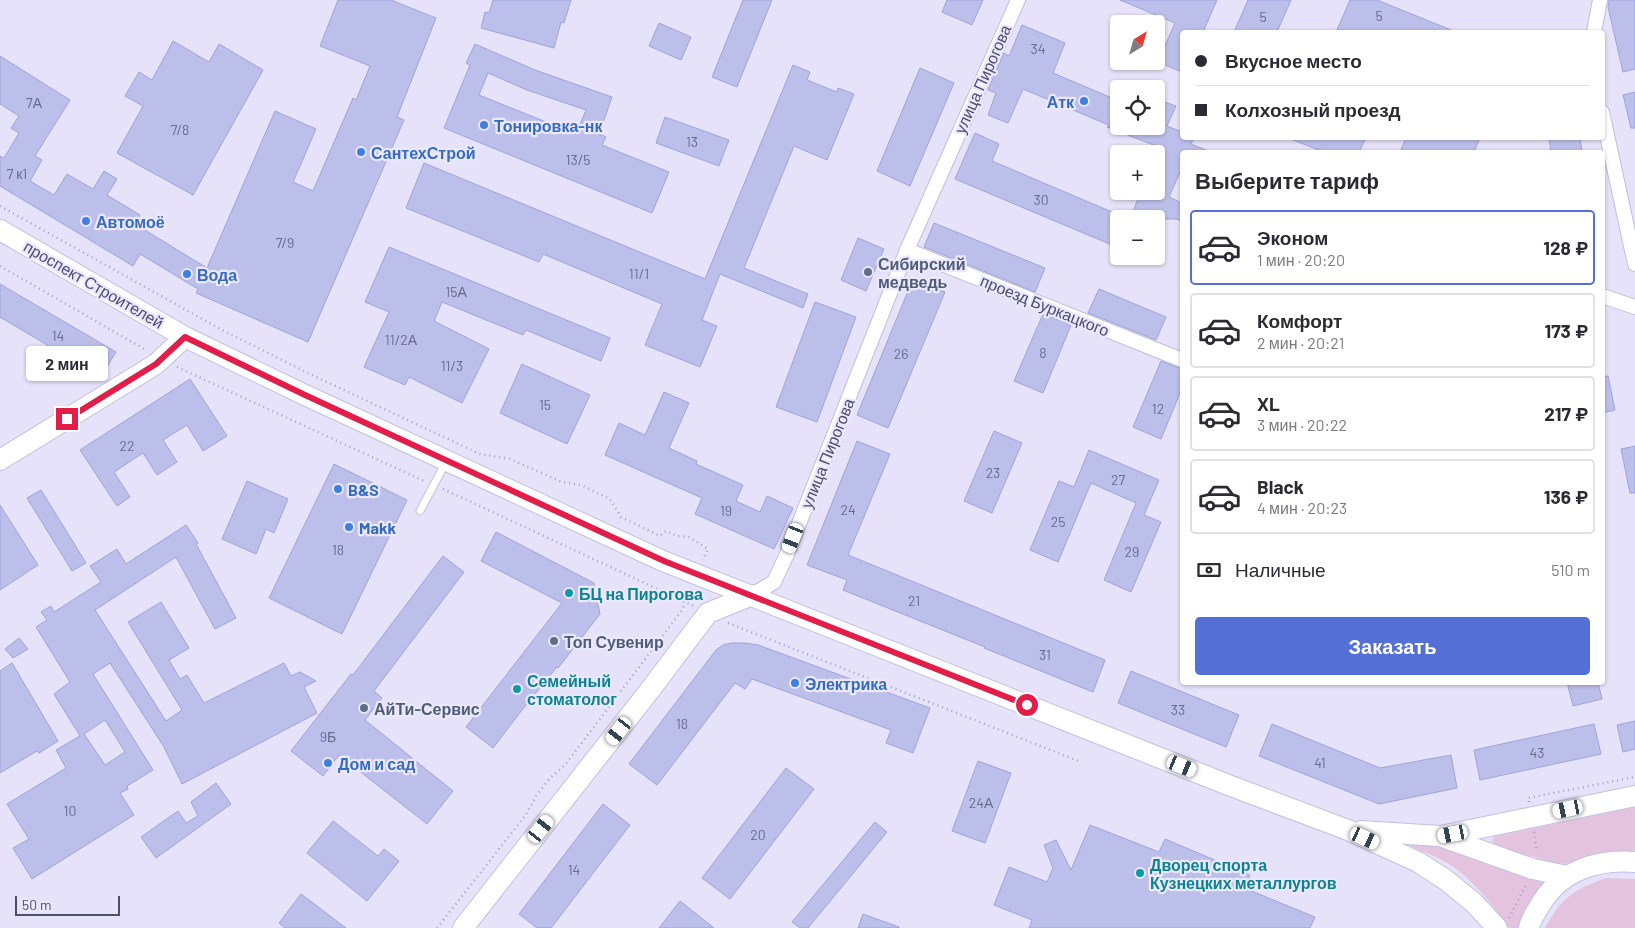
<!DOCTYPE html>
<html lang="ru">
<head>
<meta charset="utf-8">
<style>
  body { margin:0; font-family:Barlow,sans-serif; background:#f7f7f7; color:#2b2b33; height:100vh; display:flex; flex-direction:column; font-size:19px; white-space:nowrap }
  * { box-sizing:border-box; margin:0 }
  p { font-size:16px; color:#7c7c81 }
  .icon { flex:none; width:28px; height:28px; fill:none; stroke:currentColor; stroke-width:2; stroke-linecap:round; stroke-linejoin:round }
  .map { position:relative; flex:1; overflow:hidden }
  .sheet { position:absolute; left:1180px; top:150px; width:425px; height:535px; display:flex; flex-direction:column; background:#fff; border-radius:5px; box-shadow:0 1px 4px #0004 }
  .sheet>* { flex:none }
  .hud { position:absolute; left:1180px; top:30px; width:425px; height:110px; border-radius:5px; box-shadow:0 1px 4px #0004; display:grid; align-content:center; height:110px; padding:0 15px; background:#fff }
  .needle { width:32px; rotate:37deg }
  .buttons { position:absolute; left:1110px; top:15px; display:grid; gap:10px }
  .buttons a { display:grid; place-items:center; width:55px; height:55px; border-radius:5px; background:#fff; box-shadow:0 1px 4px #0004; font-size:25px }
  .scale { position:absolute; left:15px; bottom:12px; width:105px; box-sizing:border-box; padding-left:5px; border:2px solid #4c4e6d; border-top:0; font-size:14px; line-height:18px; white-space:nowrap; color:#4c4e6d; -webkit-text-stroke:4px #ebe7fc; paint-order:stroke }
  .end { position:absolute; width:22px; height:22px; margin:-11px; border:6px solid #e11d48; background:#fff; box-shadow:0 0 0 2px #fff }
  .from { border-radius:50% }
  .bubble { position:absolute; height:35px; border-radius:5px; background:#fff; box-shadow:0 1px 4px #0004; font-size:16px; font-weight:700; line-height:35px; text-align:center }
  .car { position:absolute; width:15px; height:30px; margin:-15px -8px; border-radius:6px; box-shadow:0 0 4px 1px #0007; background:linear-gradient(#fff 24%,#345 0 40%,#fff 0 76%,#345 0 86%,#fff 0) }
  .hud b { display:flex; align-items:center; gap:18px; height:48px; font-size:19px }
  .hud b+b { border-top:1px solid #e1e1e2 }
  .hud i { width:12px; height:12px; background:#2b2b33 }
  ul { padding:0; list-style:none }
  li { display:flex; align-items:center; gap:15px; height:75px; margin:0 10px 8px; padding:0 5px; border:2px solid #e1e1e2; border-radius:5px }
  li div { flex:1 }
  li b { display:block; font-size:19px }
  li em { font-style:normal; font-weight:700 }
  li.current { border-color:#5470d6 }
  li>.icon { width:45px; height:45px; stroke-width:1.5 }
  h2 { padding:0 15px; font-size:22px; line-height:60px }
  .pay { display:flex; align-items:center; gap:12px; height:55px; padding:0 15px; font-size:19px }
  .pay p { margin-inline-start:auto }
  .cta { display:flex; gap:10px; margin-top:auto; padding:10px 15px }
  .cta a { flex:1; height:58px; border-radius:5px; background:#5470d6; color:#fff; font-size:20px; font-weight:700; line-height:58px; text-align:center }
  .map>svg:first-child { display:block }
  .green { fill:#e4c3df }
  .building { fill:#bdbfeb; stroke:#9fa3dc; fill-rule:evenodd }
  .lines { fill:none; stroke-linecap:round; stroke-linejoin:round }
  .lane-casing { stroke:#c0bfdc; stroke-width:9 }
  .street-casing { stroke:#c0bfdc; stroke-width:16 }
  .secondary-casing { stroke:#c1c0e2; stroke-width:22 }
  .path { stroke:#a1a3cf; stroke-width:2.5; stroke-dasharray:1 4; stroke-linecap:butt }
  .lane { stroke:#fff; stroke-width:7 }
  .street { stroke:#fff; stroke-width:14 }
  .secondary { stroke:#fff; stroke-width:20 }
  .route { stroke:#e11d48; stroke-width:6 }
  .shop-dot { fill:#3f7fe0; stroke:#ebe7fc; stroke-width:2 }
  .service-dot { fill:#5c6f8a; stroke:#ebe7fc; stroke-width:2 }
  .culture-dot { fill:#0f9aa8; stroke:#ebe7fc; stroke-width:2 }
  .labels { text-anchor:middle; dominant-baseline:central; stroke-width:4.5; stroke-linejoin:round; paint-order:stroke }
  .number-label { font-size:14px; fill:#686a8c }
  .street-label { font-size:16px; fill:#4c4e6d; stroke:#ebe7fc }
  .shop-label { font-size:16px; font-weight:bold; fill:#366cbe; stroke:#ebe7fc; text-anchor:start }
  .service-label { font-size:16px; font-weight:bold; fill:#4e5e75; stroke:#ebe7fc; text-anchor:start }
  .culture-label { font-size:16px; font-weight:bold; fill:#0d838f; stroke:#ebe7fc; text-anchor:start }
</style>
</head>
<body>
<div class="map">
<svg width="1635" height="928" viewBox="0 0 1635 928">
  <rect width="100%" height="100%" fill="#e6e2f9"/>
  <g class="green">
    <polygon points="1635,807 1635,850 1571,864 1554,863 1497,846 1492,841 1495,836 1501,835"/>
    <path d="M 1417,842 L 1438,846 L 1537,879 L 1545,884 L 1520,928 L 1509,928 C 1492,904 1472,878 1447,863 C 1436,856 1423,852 1411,846 L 1411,844 Z"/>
    <path d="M 1606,878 L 1635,879 L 1635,928 L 1545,928 C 1562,897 1573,890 1606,878 Z"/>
  </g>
  <g class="building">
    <polygon points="338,0 391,0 436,18 397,117 404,120 308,342 196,293 198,289 140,254 133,266 0,186 0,156 4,158 19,133 11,128 19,116 0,104 0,56 70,100 35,156 42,160 30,181 54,195 67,174 93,189 104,171 117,179 107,195 140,215 135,224 207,268 275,111 316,129 293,182 313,191 353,98 356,100 370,66 320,46"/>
    <polygon points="493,0 571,0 564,23 561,22 554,48 481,28 485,12 489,13"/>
    <polygon points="743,0 772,0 737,87 712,77"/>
    <polygon points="947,0 983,0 972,25 942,12"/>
    <polygon points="1120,0 1217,0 1203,32 1182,32 1182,72 1158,62 1175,23"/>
    <polygon points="1248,0 1291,0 1277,32 1234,32"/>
    <polygon points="1350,0 1377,0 1456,32 1336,32"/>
    <polygon points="1609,0 1635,0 1635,69 1623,72 1608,7"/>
    <polygon points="659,23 691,37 681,60 649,46"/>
    <polygon points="1022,25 1065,43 1053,73 1119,101 1119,109 1112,126 1156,126 1156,99 1176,106 1167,126 1182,132 1182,138 1194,138 1191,144 1211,152 1182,152 1182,174 1180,172 1169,197 1182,203 1182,221 1176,219 1130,219 1141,191 1156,191 1156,146 1107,127 1111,126 1023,89 1008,123 988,115 996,93 988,90 1004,53 1009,56"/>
    <polygon points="173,41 209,62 219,44 263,70 193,195 117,153 143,106 125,96 139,72 152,80"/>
    <path d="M 475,44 L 535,70 L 612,97 L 599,134 L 606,137 L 602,145 L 669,172 L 652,213 L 444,128 L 470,65 L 466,63 ZM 488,73 L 527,90 L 586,110 L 576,134 L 479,95 Z"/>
    <polygon points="793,65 810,72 807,80 837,92 838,88 854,94 827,160 794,146 744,268 808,294 803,308 720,274 702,320 717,326 700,367 645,345 662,304 543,254 539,262 406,208 424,163 705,279"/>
    <polygon points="920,68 954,83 910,186 877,171"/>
    <polygon points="1635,92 1635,128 1631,128 1623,95"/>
    <polygon points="665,117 729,140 719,166 656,143"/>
    <polygon points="975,133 999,144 992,161 1119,215 1119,248 955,179"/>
    <polygon points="1288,138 1366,138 1359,152 1324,152"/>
    <polygon points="1406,138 1480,138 1474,152 1400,152"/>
    <polygon points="1549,138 1580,138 1582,152 1551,152"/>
    <polygon points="934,223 1045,268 1035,292 924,247"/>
    <polygon points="858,238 884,249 866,291 841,280"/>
    <polygon points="389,247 610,338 601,361 526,330 523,335 442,302 434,321 489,349 462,403 409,377 405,385 364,367 389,312 365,302"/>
    <polygon points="913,279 945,292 888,428 857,415"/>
    <polygon points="0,284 116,352 101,377 0,317"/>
    <polygon points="1099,289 1166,317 1156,340 1088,313"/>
    <polygon points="815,302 856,317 817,422 776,407"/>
    <polygon points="1043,314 1071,325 1043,393 1014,381"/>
    <polygon points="1161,361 1182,369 1182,388 1161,439 1133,427"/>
    <polygon points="522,364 590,395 567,444 500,413"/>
    <polygon points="1608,376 1615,410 1602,413 1602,377"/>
    <polygon points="190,379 227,436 203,451 187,425 163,440 177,462 157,475 143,453 114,472 130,497 117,506 80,450"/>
    <polygon points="664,392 689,403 669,448 697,461 696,464 743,485 736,501 760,512 767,496 793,508 774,549 695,514 702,498 605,455 619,423 645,435"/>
    <polygon points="994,431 1022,443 992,513 964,501"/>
    <polygon points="857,441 890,454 848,555 1105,660 1093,692 984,648 985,647 843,590 847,580 807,565"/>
    <polygon points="1635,446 1635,493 1630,493 1621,449"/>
    <polygon points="1089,450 1159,480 1144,515 1161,522 1131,592 1104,580 1136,503 1091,483 1058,562 1030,550 1059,481 1074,487"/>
    <polygon points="334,464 407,500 342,634 269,598"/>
    <polygon points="247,481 288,499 274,533 266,529 256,554 222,539"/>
    <polygon points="41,490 86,563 72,571 27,498"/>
    <polygon points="0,505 38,565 0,590"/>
    <path d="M 186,525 L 198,543 L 196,544 L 236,618 L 215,629 L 176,557 L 95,610 L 166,721 L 182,710 L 128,622 L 161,602 L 189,648 L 169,660 L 180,679 L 187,675 L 204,703 L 284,663 L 291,676 L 300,672 L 316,681 L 304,687 L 317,713 L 182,784 L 164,747 L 110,663 L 93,674 L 153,770 L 127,786 L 128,789 L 120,793 L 134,815 L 32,879 L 13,848 L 29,839 L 7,804 L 66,768 L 56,750 L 80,736 L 54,694 L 70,682 L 36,627 L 47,620 L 41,612 L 51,606 L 54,612 L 101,582 L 90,566 L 117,549 L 126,564 ZM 105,720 L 125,752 L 105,765 L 84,734 Z"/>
    <polygon points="496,532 594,583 600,614 558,668 557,667 522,710 493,748 466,727 562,603 481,561"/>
    <polygon points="443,556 464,572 374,691 382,698 365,720 453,791 427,824 339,755 323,776 291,751 351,674 353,675"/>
    <polygon points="19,638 28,649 13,658 5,649"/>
    <polygon points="731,643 745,643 758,645 930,708 913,753 886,743 891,730 752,679 745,689 735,683 657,785 629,764 716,650 723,645"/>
    <polygon points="12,663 58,741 39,753 37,751 0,773 0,671"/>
    <polygon points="1131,671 1239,715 1226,747 1118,703"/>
    <polygon points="1567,682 1598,682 1602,699 1573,706"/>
    <polygon points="1635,721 1635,749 1623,752 1617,725"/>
    <polygon points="1272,724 1380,768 1451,755 1457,788 1379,804 1259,756"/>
    <polygon points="1594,724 1601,754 1480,780 1474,750"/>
    <polygon points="978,761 1011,773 985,843 952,831"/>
    <polygon points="786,768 814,789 730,899 702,878"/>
    <polygon points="216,783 231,804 156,858 141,837 178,811 186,823 198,816 191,802"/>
    <polygon points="603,804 630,825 551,928 537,928 519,914"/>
    <polygon points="333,821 378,856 384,849 399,861 367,901 307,853"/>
    <polygon points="875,822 887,832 808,928 800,928 792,922"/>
    <polygon points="1090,825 1159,852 1165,839 1250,875 1244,888 1315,917 1310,928 1029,928 1032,920 994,905 1009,867 1047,882 1053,868 1044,845 1056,840 1071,870"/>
    <polygon points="301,894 346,928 285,928 279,923"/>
    <polygon points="680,901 714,928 659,928"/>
    <polygon points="863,914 899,927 899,928 858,928"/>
  </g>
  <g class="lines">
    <defs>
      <polyline id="lane" points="420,511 446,462"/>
      <g id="street">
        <polyline points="1594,32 1600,0"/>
        <polyline points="1602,112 1635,264"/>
        <polyline points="907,250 1182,360"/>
        <polyline points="1602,296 1635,307"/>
        <polyline points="752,595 774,582 787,554 907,250 1018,0"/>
      </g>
      <g id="secondary">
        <polyline points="0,230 185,337 305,395 663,561 1231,786 1348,830 1418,862 1446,880 1474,903 1497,928"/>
        <polyline points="0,460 156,364 185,337"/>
        <polyline points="1361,831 1440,836 1533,869 1567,876"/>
        <polyline points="1441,836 1635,796"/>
        <polyline points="463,928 650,690 708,613 752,595"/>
        <path d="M 1529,928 C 1530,921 1535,914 1539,907 C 1559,871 1596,859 1635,862"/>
      </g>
    </defs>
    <use href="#lane" class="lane-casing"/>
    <use href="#street" class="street-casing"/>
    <use href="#secondary" class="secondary-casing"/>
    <g class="path">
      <polyline points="0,206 222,330 314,376 480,454 510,459 562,482 581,485 610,499 621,517 660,536 666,531 677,536 689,537 708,549 703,560"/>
      <polyline points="0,266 146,350"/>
      <polyline points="177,367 424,481"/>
      <polyline points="443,489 694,606"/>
      <polyline points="728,623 1081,762"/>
      <polyline points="1529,802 1528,798 1635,777"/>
      <polyline points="1534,832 1537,852"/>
      <polyline points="1509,918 1526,885"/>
      <polyline points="437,928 525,816 536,796 550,778 565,765 683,609 684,602 690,590"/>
    </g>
    <use href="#lane" class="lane"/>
    <use href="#street" class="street"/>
    <use href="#secondary" class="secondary"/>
  </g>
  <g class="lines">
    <polyline class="route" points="67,419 156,364 185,337 305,395 664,561 1027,705"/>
  </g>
  <g class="shop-dot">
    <circle cx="1084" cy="101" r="5"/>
    <circle cx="484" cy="125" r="5"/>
    <circle cx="361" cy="152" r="5"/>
    <circle cx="86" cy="221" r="5"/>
    <circle cx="187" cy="274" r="5"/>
    <circle cx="338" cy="489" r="5"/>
    <circle cx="349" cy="527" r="5"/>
    <circle cx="795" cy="683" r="5"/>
    <circle cx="328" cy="763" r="5"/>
  </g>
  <g class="service-dot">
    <circle cx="868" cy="272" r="5"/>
    <circle cx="554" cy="641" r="5"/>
    <circle cx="364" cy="708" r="5"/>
  </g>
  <g class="culture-dot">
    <circle cx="569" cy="593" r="5"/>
    <circle cx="517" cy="689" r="5"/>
    <circle cx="1140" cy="873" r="5"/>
  </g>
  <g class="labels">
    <g class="number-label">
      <text x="1379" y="15">5</text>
      <text x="1263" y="16">5</text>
      <text x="1038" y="48">34</text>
      <text x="34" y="102">7А</text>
      <text x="180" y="129">7/8</text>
      <text x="692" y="141">13</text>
      <text x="578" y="159">13/5</text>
      <text x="17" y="173">7 к1</text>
      <text x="1041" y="199">30</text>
      <text x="285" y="242">7/9</text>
      <text x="639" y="273">11/1</text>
      <text x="456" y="291">15А</text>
      <text x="58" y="335">14</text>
      <text x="401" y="339">11/2А</text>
      <text x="1043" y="352">8</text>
      <text x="901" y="353">26</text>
      <text x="452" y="365">11/3</text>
      <text x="545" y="404">15</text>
      <text x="1158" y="408">12</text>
      <text x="127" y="445">22</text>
      <text x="993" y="472">23</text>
      <text x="1118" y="479">27</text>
      <text x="848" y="509">24</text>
      <text x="726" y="510">19</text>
      <text x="1058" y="521">25</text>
      <text x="338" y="549">18</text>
      <text x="1132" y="551">29</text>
      <text x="914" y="600">21</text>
      <text x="1045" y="654">31</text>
      <text x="1178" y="709">33</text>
      <text x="682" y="723">18</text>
      <text x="328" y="736">9Б</text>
      <text x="1537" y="752">43</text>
      <text x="1320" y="762">41</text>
      <text x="981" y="802">24А</text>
      <text x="70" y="810">10</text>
      <text x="758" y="834">20</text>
      <text x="574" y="869">14</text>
    </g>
    <g class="street-label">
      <text transform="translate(982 79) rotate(-66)">улица Пирогова</text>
      <text transform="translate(94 284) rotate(30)">проспект Строителей</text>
      <text transform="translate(1045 305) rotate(22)">проезд Буркацкого</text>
      <text transform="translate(827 453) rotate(-68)">улица Пирогова</text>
    </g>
    <g class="shop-label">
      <text x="1074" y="101" text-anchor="end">Атк</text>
      <text x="494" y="125">Тонировка-нк</text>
      <text x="371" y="152">СантехСтрой</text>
      <text x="96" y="221">Автомоё</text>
      <text x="197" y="274">Вода</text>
      <text x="348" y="489">B&amp;S</text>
      <text x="359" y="527">Makk</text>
      <text x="805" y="683">Электрика</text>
      <text x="338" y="763">Дом и сад</text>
    </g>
    <g class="service-label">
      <text x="878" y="263">Сибирский<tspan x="878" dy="18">медведь</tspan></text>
      <text x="564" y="641">Топ Сувенир</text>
      <text x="374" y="708">АйТи-Сервис</text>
    </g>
    <g class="culture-label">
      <text x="579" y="593">БЦ на Пирогова</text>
      <text x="527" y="680">Семейный<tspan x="527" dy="18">стоматолог</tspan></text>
      <text x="1150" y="864">Дворец спорта<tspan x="1150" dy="18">Кузнецких металлургов</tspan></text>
    </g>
  </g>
</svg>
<div class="buttons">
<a><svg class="needle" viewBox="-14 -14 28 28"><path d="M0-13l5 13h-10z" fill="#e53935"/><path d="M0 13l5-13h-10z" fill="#7c7c81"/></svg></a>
<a><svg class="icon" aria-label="locate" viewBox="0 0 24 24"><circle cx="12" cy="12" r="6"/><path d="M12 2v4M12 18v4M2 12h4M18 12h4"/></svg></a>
<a>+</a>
<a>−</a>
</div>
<div class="scale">50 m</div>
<i class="end from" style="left:1027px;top:705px"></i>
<i class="end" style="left:67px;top:419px"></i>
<div class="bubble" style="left:26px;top:346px;width:82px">2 мин</div>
<i class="car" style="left:793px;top:538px;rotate:201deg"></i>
<i class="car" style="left:619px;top:731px;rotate:218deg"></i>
<i class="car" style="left:1182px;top:766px;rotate:112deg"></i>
<i class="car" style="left:1568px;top:809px;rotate:258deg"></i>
<i class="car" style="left:541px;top:829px;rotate:39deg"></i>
<i class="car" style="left:1453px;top:834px;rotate:259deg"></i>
<i class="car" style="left:1365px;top:838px;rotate:115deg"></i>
<div class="hud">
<b><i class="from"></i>Вкусное место</b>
<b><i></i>Колхозный проезд</b>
</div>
<section class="sheet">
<h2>Выберите тариф</h2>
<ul>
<li class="current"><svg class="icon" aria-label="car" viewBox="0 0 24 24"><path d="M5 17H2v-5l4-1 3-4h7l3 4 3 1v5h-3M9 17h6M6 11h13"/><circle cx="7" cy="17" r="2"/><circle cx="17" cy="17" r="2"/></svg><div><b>Эконом</b><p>1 мин · 20:20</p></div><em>128 ₽</em></li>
<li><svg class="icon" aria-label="car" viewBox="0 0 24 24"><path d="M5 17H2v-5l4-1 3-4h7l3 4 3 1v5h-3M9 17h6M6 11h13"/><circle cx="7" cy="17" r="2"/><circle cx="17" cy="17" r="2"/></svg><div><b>Комфорт</b><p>2 мин · 20:21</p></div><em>173 ₽</em></li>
<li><svg class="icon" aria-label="car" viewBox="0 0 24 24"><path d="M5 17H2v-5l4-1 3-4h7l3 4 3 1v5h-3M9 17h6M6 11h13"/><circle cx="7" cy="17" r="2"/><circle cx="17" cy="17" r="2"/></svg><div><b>XL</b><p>3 мин · 20:22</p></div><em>217 ₽</em></li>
<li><svg class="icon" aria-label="car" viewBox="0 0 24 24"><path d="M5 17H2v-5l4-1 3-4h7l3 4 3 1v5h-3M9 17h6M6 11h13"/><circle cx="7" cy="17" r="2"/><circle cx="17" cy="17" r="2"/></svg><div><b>Black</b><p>4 мин · 20:23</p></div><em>136 ₽</em></li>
</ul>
<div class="pay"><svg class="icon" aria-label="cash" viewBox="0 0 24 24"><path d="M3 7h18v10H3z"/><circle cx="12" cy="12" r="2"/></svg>Наличные<p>510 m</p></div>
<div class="cta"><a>Заказать</a></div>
</section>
</div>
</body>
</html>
